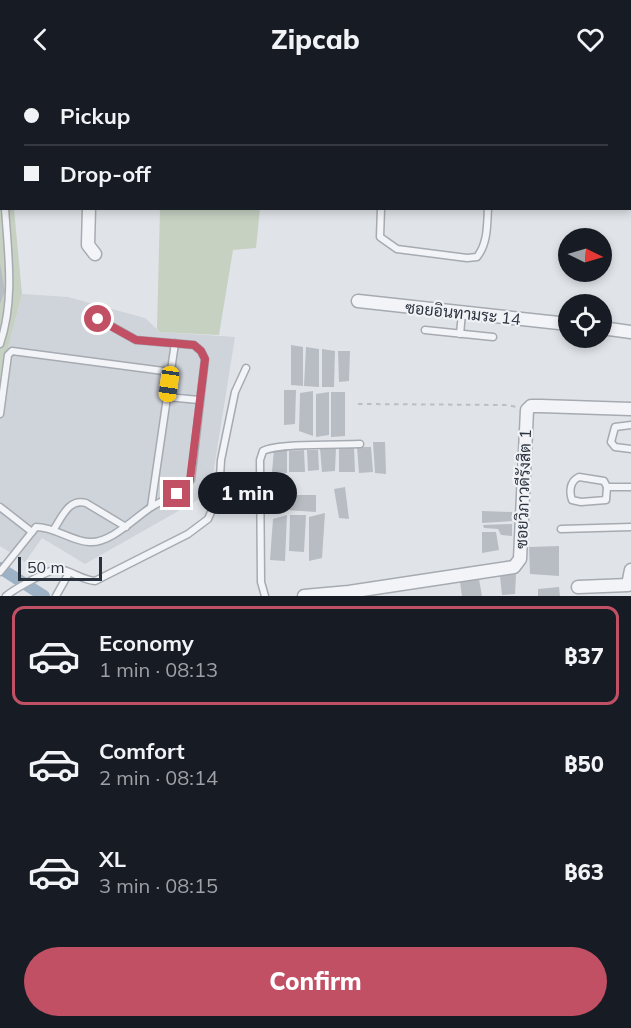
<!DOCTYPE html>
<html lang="en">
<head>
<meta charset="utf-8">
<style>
  body { margin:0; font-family:Mulish,Sarabun,sans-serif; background:#242831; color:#f1f3f6; height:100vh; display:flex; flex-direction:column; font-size:22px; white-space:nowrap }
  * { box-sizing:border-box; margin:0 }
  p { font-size:20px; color:#9ea1a6 }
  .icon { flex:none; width:33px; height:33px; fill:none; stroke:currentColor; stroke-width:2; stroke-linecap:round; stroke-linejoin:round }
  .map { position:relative; height:518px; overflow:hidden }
  .panel { display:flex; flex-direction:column; background:#171b24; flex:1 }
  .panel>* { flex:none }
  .banner { position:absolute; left:0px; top:0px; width:632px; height:132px; box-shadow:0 3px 9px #0003; display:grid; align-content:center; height:132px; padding:0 24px; background:#171b24 }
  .needle { width:39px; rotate:95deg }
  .controls { position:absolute; left:558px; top:150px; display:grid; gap:12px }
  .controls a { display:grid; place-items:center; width:54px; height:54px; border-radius:50%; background:#171b24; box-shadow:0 3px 9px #0003; font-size:30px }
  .scale { position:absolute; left:18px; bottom:15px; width:84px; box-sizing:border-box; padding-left:6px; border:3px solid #2a323e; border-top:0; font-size:16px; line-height:21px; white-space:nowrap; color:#2a323e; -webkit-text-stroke:4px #f0f2f6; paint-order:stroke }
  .end { position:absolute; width:27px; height:27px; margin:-14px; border:8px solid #c25065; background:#fff; box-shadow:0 0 0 3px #fff }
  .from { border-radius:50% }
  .bubble { position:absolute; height:42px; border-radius:21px; background:#171b24; box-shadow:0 3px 9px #0003; font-size:20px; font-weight:800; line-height:42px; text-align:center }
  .car { position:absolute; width:18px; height:36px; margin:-18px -9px; border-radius:8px; box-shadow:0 0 4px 2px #0007; background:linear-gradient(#f5c518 24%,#345 0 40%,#f5c518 0 76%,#345 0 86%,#f5c518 0) }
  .banner b { display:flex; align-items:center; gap:21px; height:57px; font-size:22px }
  .banner b+b { border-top:2px solid #363941 }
  .banner i { width:15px; height:15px; background:#f1f3f6 }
  ul { padding:10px 0 0; list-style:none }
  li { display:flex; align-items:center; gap:18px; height:99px; margin:0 12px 9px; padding:0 12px; border:3px solid transparent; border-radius:12px }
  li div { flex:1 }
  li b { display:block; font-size:22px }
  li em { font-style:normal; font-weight:800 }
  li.selected { border-color:#c25065 }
  li>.icon { width:54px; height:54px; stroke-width:1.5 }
  .action { display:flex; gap:12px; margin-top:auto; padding:12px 24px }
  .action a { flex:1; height:69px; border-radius:36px; background:#c25065; color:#fff; font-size:24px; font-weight:800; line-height:69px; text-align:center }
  header { display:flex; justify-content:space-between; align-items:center; height:78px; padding:0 24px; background:#171b24; font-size:27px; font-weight:800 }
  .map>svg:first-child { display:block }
  .built { fill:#cfd3da }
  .green { fill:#c6d1c2 }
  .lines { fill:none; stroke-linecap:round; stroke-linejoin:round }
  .canal { stroke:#9eb2c5; stroke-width:12 }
  .building { fill:#b8bdc4 }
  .lane-casing { stroke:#a6abb2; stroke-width:9 }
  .street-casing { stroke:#a6abb2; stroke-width:15 }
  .path { stroke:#bbbec3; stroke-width:2; stroke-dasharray:4.5 4.5; stroke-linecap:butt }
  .lane { stroke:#f3f4f7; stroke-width:6 }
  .street { stroke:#f3f4f7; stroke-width:12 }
  .route { stroke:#c25065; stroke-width:8 }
  .labels { text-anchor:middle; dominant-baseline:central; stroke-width:4.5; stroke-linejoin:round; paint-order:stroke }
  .street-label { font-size:16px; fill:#2a323e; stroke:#f0f2f6 }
</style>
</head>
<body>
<header><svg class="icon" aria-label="back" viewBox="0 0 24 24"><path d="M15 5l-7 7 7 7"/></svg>Zipcab<svg class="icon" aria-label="heart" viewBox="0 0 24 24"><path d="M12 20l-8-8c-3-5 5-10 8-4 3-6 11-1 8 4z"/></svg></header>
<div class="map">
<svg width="631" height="518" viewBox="0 0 631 518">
  <rect width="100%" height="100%" fill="#e0e4e8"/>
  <polygon class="built" points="22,216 68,219 145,240 160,254 235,259 210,415 85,486 42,460 25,484 0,468 0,300"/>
  <g class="green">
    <polygon points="0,30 2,130 14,131 22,216 0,300"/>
    <polygon points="160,131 260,131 256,170 233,172 219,257 160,254 157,251"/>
  </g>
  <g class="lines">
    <polyline class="canal" points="0,490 44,518"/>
  </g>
  <g class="building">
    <polygon points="0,186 5,213 0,226"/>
    <polygon points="291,267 303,269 303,308 291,307"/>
    <polygon points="306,269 319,271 319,309 304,308"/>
    <polygon points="322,271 335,273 334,309 322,309"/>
    <polygon points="338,273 350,273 349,303 339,304"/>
    <polygon points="284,312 296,312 295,346 284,347"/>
    <polygon points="313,313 313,358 299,353 300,315"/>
    <polygon points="329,314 329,357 316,359 316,316"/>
    <polygon points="331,314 345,314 345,358 331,359"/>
    <polygon points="373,364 385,364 386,396 375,395"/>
    <polygon points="354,369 355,394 339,394 339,371"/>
    <polygon points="357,369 371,369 373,394 359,395"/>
    <polygon points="320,370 336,370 335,393 322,394"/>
    <polygon points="274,372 287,372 287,395 272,394"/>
    <polygon points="304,372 305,394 289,394 289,373"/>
    <polygon points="307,372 318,372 319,392 308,393"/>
    <polygon points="345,409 349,441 339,440 334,411"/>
    <polygon points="272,417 316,417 316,434 271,431"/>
    <polygon points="482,433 512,434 512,443 482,445"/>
    <polygon points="325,435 322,480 309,483 309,439"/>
    <polygon points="287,437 285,483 270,482 273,441"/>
    <polygon points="290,437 306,437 304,474 289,473"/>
    <polygon points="512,446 512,458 501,457 498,451 484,450 483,447"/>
    <polygon points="482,454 496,454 499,472 482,475"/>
    <polygon points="559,468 559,498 530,496 529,469"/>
    <polygon points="516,496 515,516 502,517 500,498"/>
    <polygon points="479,501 482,518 462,518 460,504"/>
    <polygon points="559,509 560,518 538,518 538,511"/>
  </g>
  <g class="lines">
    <defs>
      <g id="lane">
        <polyline points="481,2 481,0"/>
        <polyline points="0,113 2,115"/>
        <path d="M 381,130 L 380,159 L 397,171 L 467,180 L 477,179 C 488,165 487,147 488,130"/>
        <polyline points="425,252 493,259"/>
        <polyline points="460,256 462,235"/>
        <path d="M 0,266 C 15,222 8,176 5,130"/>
        <polyline points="167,319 199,322"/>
        <polyline points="0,336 8,277 12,273 171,294"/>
        <polyline points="631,347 615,349 611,364 615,369 631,371"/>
        <path d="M 579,399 L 604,403 L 607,409 L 606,422 L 581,424 L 572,422 C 569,413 570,403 579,399 Z"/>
        <polyline points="607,409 631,409"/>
        <polyline points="0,429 32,454"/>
        <polyline points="151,429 175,265"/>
        <path d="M 54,451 C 62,439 69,420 86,425 L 126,449"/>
        <polyline points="561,451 631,449"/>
        <path d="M 0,494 L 36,449 C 55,449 71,463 89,464 C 111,466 136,438 153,428 C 167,420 181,416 191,402 L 205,281 L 201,273 L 194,267 L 136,262 L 104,244 L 90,239"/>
        <path d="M 6,518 C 13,512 51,490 59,491 C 72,493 82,502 95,503 L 188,456 L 208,441 L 219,416 L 221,382 L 235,314 L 246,290"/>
        <polyline points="56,518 69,495"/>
        <path d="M 265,518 L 261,504 L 260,382 L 263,373 C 278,365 339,367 360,366"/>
      </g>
      <g id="street">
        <polyline points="614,0 623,2"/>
        <polyline points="0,26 2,26"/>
        <polyline points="630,117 631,117"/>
        <polyline points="89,130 88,167 95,176"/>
        <polyline points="358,223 568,246"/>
        <polyline points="602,250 631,254"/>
        <polyline points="578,509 628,507 631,492"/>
        <polyline points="304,518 349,514 514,489 520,481 527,332 531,328 541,328 631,331"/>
      </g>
    </defs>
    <use href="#lane" class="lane-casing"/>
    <use href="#street" class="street-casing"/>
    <polyline class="path" points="358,326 507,327 517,329"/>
    <use href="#lane" class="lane"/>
    <use href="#street" class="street"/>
  </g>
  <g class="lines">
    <polyline class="route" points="98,241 136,262 194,267 201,273 205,281 190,402 186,409 177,416"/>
  </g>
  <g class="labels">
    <g class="street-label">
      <text transform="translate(463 235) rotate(6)">ซอยอินทามระ 14</text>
      <text transform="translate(523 411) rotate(-88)">ซอยวิภาวดีรังสิต 1</text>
    </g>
  </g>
</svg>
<div class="controls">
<a><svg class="needle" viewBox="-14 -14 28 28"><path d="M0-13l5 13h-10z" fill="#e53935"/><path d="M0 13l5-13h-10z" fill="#9ea1a6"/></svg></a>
<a><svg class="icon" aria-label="locate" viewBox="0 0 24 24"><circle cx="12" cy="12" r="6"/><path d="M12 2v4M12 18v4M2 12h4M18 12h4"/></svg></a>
</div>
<div class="scale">50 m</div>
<i class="end from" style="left:98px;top:241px"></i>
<i class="end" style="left:177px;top:416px"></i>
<div class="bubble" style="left:198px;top:394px;width:99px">1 min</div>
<i class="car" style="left:169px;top:306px;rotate:188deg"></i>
<div class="banner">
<b><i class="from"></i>Pickup</b>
<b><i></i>Drop-off</b>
</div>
</div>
<section class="panel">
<ul>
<li class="selected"><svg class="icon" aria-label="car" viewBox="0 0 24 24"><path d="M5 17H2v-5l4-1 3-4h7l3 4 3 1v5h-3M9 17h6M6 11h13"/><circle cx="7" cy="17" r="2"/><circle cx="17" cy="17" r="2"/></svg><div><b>Economy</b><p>1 min · 08:13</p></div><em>฿37</em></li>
<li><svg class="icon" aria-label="car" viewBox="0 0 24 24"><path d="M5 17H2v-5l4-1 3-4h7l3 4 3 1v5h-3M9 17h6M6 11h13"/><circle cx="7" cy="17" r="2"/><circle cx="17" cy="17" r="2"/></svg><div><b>Comfort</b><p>2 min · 08:14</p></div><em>฿50</em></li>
<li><svg class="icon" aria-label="car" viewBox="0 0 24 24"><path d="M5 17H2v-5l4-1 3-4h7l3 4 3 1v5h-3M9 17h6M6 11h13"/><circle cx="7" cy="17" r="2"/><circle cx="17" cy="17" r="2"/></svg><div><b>XL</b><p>3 min · 08:15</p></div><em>฿63</em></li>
</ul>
<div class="action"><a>Confirm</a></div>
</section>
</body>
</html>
